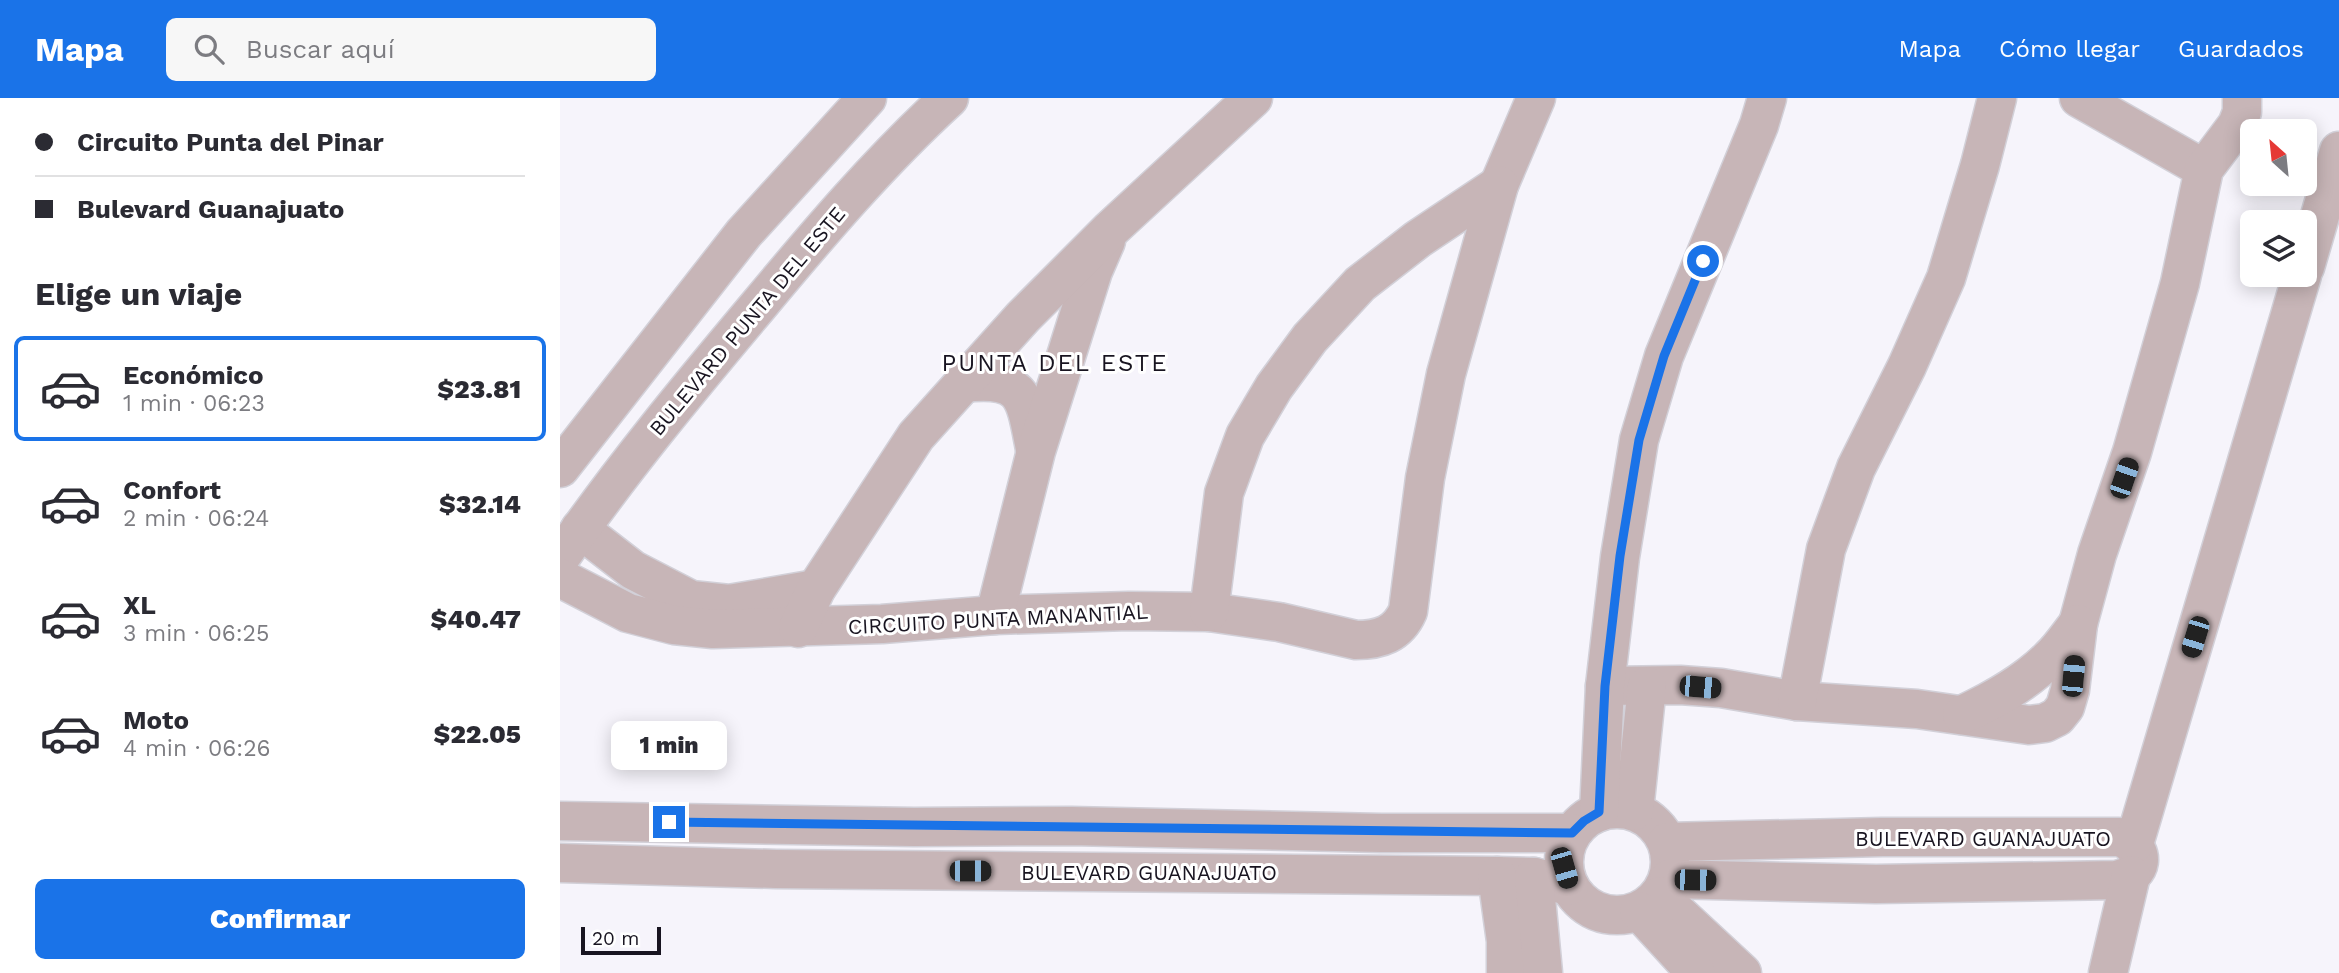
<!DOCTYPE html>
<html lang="es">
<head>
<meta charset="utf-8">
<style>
  body { margin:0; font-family:"Work Sans",sans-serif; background:#f7f7f7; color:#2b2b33; height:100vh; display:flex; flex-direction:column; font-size:26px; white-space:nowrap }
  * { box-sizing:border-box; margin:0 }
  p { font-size:23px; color:#7c7c81 }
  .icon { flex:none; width:38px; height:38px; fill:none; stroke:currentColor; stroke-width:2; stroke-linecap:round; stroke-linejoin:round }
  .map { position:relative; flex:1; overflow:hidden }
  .sheet { display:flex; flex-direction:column; background:#fff; width:560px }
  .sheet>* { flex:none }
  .top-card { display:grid; align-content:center; height:154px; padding:0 35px; background:#fff }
  .needle { width:46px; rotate:333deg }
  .tools { position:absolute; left:1680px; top:21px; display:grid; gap:14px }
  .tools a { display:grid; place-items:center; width:77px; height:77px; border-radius:10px; background:#fff; box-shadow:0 4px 18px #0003; font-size:35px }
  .scale { position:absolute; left:21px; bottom:18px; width:80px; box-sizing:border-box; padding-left:7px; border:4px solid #181420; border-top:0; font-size:19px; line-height:24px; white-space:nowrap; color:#181420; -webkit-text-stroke:5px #fff; paint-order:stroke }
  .end { position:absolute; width:32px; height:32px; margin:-16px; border:9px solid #1a73e8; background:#fff; box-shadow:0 0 0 4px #fff }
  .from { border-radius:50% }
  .bubble { position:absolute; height:49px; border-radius:10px; background:#fff; box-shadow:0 4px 18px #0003; font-size:23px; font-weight:800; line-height:49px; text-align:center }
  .car { position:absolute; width:21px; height:42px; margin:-21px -10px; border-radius:9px; box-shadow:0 0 5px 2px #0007; background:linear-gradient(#222 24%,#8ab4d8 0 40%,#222 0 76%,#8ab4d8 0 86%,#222 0) }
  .top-card b { display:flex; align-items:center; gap:24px; height:66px; font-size:26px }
  .top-card b+b { border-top:2px solid #e1e1e2 }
  .top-card i { width:18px; height:18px; background:#2b2b33 }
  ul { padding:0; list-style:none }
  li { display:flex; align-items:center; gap:21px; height:105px; margin:0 14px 10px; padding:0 21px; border:4px solid transparent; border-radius:10px }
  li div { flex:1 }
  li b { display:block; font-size:26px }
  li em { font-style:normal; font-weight:800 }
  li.selected { border-color:#1a73e8 }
  li>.icon { width:63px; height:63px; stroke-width:1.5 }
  h2 { padding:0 35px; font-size:32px; line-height:84px }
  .button { display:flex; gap:14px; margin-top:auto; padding:14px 35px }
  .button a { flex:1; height:80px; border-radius:10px; background:#1a73e8; color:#fff; font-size:28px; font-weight:800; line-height:80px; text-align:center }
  header { display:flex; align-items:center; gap:42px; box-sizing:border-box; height:98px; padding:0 35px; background:#1a73e8; color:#fff }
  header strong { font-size:33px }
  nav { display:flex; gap:38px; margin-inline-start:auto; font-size:24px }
  .search { width:490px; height:63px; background:#f7f7f7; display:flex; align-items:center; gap:18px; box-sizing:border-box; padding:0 24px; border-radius:10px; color:#7c7c81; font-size:26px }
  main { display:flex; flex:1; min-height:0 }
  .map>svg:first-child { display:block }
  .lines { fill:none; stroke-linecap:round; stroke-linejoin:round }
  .minor-casing { stroke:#d2d0d8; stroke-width:41 }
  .minor { stroke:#c7b5b7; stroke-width:38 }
  .route { stroke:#1a73e8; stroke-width:9 }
  .labels { text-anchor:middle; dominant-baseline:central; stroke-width:6; stroke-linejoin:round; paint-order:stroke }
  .street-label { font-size:21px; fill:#181420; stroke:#fff }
  .quarter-label { font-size:24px; letter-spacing:2px; fill:#181420; stroke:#fff }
</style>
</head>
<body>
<header>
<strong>Mapa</strong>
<div class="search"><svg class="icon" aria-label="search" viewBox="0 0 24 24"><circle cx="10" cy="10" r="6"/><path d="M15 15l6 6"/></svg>Buscar aquí</div>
<nav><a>Mapa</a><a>Cómo llegar</a><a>Guardados</a></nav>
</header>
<main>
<section class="sheet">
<div class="top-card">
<b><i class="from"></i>Circuito Punta del Pinar</b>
<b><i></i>Bulevard Guanajuato</b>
</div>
<h2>Elige un viaje</h2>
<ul>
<li class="selected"><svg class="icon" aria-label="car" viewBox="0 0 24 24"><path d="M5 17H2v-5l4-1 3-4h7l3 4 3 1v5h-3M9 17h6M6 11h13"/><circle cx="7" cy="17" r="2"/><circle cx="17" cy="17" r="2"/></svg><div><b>Económico</b><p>1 min · 06:23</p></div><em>$23.81</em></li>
<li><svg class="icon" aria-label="car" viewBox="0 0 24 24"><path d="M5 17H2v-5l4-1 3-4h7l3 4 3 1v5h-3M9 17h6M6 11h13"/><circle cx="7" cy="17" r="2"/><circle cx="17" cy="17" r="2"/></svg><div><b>Confort</b><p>2 min · 06:24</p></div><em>$32.14</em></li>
<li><svg class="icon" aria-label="car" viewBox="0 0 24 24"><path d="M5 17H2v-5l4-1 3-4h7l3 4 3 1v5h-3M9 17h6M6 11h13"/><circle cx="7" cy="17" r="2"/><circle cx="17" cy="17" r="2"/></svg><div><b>XL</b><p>3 min · 06:25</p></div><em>$40.47</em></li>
<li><svg class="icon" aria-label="car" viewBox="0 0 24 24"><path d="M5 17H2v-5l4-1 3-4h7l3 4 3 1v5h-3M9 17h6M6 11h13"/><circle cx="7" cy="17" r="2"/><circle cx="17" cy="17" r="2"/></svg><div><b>Moto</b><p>4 min · 06:26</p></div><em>$22.05</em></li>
</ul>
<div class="button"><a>Confirmar</a></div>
</section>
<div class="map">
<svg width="1779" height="875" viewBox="0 0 1779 875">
  <rect width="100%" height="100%" fill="#f6f4fb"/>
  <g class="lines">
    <defs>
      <g id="minor">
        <polyline points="1519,0 1644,71"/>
        <polyline points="1745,169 1779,53"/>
        <path d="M 403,285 C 464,278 465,298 475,351"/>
        <polyline points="0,370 184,135 307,0"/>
        <polyline points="20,431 73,472 131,502 169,506 256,491"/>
        <path d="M 0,460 C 61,372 129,290 198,208 C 258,136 319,64 389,0"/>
        <path d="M 0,480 L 68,515 L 114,527 L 153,531 L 322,526 L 435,517 L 569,513 L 649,514 L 719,524 L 796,542 C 820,542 838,536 848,513 L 865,380 L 886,276 L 939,87 L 976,0"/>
        <polyline points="649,514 664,395 685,338 714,289 750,240 800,186 858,141 939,87"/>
        <polyline points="435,517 476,353 533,173 546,143"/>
        <polyline points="238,530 256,491 356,338 463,219 550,132 693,0"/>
        <polyline points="1045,588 1120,587 1161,590 1237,603 1357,611 1469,627 1485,625 1497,619 1505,609 1510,592 1518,526 1537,456 1572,354 1620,185 1644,71 1677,27 1682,14 1682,0"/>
        <polyline points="1237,603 1266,451 1296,370 1347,268 1386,180 1420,67 1437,0"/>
        <path d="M 1402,617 C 1434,602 1465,585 1490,560 C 1501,550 1509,537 1518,526"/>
        <circle cx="1057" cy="764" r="53"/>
        <polyline points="1074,713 1087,588"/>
        <polyline points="1039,714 1045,588 1060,459 1079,342 1104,258 1199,27 1207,0"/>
        <polyline points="0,723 354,729 511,728 821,735 1012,735"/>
        <path d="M 1107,744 L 1322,739 L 1559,739 C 1574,742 1587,761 1573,775 C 1569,779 1563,780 1557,782 L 1316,786 L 1109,781"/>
        <polyline points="1574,746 1742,177"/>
        <polyline points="0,765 216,771 937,778 974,779 1009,788"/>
        <polyline points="937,778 946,843 946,875"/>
        <polyline points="974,779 983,875"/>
        <polyline points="1099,798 1182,875"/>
        <polyline points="1079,813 1136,875"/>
        <polyline points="1548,875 1571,777"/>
      </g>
    </defs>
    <use href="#minor" class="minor-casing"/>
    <use href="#minor" class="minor"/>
  </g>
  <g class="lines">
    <polyline class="route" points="109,724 1012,735 1024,723 1039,714 1045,588 1060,458 1079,342 1104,258 1143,163"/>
  </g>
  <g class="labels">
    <g class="street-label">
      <text transform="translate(187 223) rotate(-50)">BULEVARD PUNTA DEL ESTE</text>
      <text transform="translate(438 521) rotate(-3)">CIRCUITO PUNTA MANANTIAL</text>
      <text x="1423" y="740">BULEVARD GUANAJUATO</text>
      <text x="589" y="774">BULEVARD GUANAJUATO</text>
    </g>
    <g class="quarter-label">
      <text x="495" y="265">PUNTA DEL ESTE</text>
    </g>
  </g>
</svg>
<div class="tools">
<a><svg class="needle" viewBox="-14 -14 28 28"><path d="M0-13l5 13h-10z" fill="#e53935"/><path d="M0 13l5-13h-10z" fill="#7c7c81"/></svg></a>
<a><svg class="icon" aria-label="layers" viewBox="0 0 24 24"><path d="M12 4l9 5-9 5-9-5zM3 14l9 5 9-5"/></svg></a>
</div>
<div class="scale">20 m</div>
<i class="end from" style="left:1143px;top:163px"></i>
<i class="end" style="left:109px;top:724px"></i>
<div class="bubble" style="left:51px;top:623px;width:116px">1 min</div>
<i class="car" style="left:1564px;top:380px;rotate:19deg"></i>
<i class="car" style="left:1635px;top:539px;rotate:197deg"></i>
<i class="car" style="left:1513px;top:578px;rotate:5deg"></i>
<i class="car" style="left:1140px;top:589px;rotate:95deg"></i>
<i class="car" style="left:1004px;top:770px;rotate:164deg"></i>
<i class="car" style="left:410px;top:773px;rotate:90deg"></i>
<i class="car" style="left:1135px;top:782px;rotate:91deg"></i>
</div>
</main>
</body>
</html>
